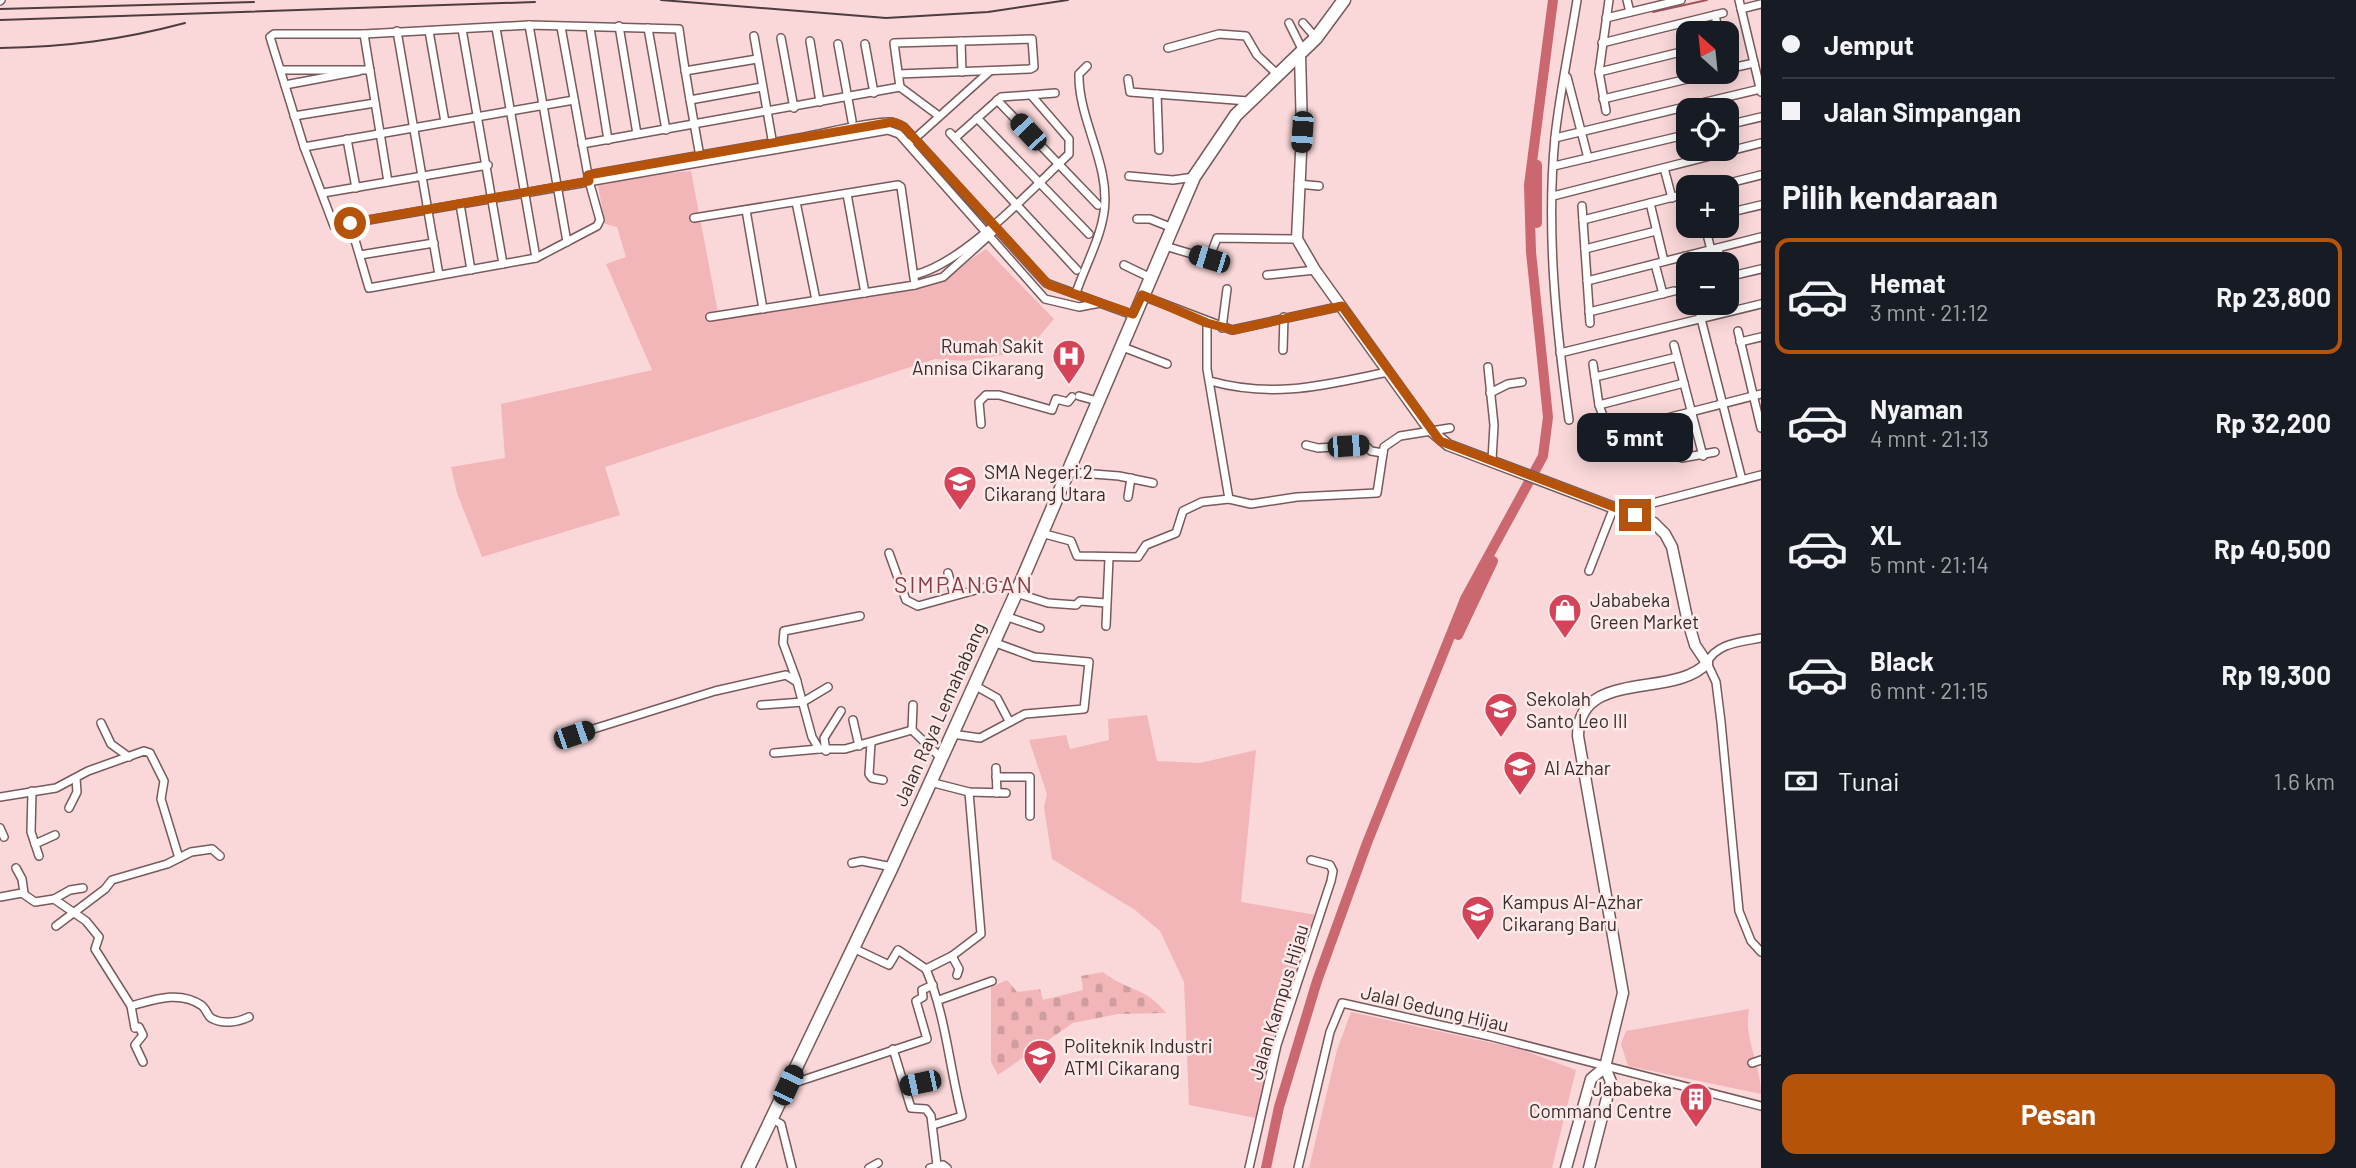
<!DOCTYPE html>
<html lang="id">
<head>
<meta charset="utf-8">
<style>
  body { margin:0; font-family:Barlow,sans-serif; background:#20242c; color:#f1f3f6; height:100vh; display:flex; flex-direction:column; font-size:26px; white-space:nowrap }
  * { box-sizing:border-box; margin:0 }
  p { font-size:23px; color:#9ea1a6 }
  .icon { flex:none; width:38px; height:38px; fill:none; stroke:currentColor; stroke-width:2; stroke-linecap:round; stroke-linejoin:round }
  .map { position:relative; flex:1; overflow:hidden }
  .panel { display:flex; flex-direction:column; background:#171b24; width:595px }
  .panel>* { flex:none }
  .top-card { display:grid; align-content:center; height:154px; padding:0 21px; background:#171b24 }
  .needle { width:46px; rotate:333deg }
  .controls { position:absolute; left:1676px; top:21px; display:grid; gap:14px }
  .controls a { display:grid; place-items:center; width:63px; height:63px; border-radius:14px; background:#171b24; box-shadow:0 4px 18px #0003; font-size:35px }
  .end { position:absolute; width:32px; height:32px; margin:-16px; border:9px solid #b45309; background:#fff; box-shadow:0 0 0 4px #fff }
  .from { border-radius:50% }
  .bubble { position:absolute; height:49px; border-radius:14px; background:#171b24; box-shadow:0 4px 18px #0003; font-size:23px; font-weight:700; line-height:49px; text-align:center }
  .car { position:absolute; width:21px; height:42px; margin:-21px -10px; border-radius:9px; box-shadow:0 0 5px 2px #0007; background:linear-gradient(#222 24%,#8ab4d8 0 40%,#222 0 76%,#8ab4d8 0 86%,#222 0) }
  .top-card b { display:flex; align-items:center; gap:24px; height:66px; font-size:26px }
  .top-card b+b { border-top:2px solid #363941 }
  .top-card i { width:18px; height:18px; background:#f1f3f6 }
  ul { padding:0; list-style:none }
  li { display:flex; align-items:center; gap:21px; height:116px; margin:0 14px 10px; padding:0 7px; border:4px solid transparent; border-radius:14px }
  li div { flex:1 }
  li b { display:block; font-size:26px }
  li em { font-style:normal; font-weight:700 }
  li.current { border-color:#b45309 }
  li>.icon { width:63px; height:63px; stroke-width:1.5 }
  h2 { padding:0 21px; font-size:32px; line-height:84px }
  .pay { display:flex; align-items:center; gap:18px; height:77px; padding:0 21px; font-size:26px }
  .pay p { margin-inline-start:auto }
  .cta { display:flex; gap:14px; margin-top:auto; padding:14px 21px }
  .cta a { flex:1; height:80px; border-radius:14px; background:#b45309; color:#fff; font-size:28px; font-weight:700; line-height:80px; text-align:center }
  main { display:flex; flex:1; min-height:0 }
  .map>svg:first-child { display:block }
  .grass { fill:#f2b6b8 }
  .cemetery { fill:url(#cemetery-stones) }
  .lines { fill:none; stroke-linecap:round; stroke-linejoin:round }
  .stream { stroke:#9f555a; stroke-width:2 }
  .river { stroke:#cb676e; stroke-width:10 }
  .street-casing { stroke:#775a5b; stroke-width:10 }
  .secondary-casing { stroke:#775a5b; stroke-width:13 }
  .primary-casing { stroke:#775a5b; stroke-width:15 }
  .street { stroke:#fff; stroke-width:7 }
  .secondary { stroke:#fff; stroke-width:10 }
  .primary { stroke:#fff; stroke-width:12 }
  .rail { stroke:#4d3d3e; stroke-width:2 }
  .route { stroke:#b45309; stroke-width:9 }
  .labels { text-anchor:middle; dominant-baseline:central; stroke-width:5; stroke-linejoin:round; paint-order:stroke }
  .poi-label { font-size:19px; fill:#382b2b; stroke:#fee9e9; text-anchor:start }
  .street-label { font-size:19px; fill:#382b2b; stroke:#fee9e9 }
  .quarter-label { font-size:23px; letter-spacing:2px; fill:#863d44; stroke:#fee9e9 }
</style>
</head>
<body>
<main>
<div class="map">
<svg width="1761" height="1168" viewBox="0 0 1761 1168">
  <defs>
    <pattern id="cemetery-stones" width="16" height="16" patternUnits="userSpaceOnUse" patternTransform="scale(1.75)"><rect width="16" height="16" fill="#f2b6b8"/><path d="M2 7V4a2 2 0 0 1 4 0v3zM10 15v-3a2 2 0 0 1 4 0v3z" fill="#d09d9e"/></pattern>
  </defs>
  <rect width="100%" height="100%" fill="#fad8d9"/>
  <g class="grass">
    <polygon points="691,171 719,318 933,285 986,249 1054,319 1027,351 964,361 935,359 605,467 620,515 482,557 457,493 451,467 505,458 501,404 652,370 606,264 626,257 617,227 605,224 597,180"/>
    <polygon points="1147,715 1157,761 1200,763 1256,750 1241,902 1316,915 1284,1005 1256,1118 1189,1105 1184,982 1160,931 1135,910 1052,859 1044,807 1047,794 1029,740 1066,735 1070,749 1109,740 1108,719"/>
    <path d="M 1749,1009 C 1743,1038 1761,1064 1761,1094 L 1628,1066 L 1621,1044 L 1626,1031 Z"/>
    <polygon points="1351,1012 1520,1049 1576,1070 1552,1168 1309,1168 1337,1050"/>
  </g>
  <path class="cemetery" d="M 1103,972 C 1128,992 1145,986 1166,1013 L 1118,1014 L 1073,1023 L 998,1075 L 991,1062 L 991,987 L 1007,980 L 1017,992 L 1040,989 L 1043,1000 L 1083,990 L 1081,976 Z"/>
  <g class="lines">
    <polyline class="stream" points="1653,12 1707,0"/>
    <g class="river">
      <polyline points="1537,223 1537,165"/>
      <polyline points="1458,635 1493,561"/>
      <polyline points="1266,1168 1279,1107 1317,981 1367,843 1465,599 1543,456 1548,417 1531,252 1529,185 1553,0"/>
    </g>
    <defs>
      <g id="street">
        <polyline points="1627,0 1630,12"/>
        <polyline points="1739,0 1761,92"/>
        <polyline points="0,1 1,0"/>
        <polyline points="1741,9 1761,4"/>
        <polyline points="1715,15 1719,33"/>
        <polyline points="1606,18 1681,0"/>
        <polyline points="1688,22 1691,33"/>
        <polyline points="1289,23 1303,51"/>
        <polyline points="1303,23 1316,38"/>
        <polyline points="529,25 567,242"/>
        <polyline points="619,26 637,134"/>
        <polyline points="496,28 536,258"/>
        <polyline points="590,28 608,140"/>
        <polyline points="648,28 666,130"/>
        <polyline points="462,29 503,264"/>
        <polyline points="397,31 439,275"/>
        <polyline points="429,31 445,122"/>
        <polyline points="364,34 388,182"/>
        <polyline points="754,36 773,145"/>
        <polyline points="781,38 794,108"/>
        <polyline points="810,41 820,102"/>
        <polyline points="961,41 962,72"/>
        <polyline points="1602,43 1723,13"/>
        <polyline points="838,44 852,121"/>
        <polyline points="865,44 874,93"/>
        <polyline points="1168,48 1219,34 1246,36 1257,55 1277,74"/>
        <polyline points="1727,69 1754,63"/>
        <polyline points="282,70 370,70"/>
        <polyline points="685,71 757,59"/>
        <polyline points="1599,72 1689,50"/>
        <polyline points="898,74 1030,69 1034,67 1032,39 894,43 900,87"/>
        <polyline points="1567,77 1588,158"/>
        <polyline points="1128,79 1130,92 1248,101"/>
        <polyline points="285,85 359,71"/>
        <polyline points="1157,94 1159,150"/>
        <polyline points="1603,99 1717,72"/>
        <polyline points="690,100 762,87"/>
        <polyline points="997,100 1098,205"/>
        <polyline points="1606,111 1599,72 1609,0"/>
        <polyline points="294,116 375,103"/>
        <polyline points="977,118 1089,234"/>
        <polyline points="1727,125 1761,117"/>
        <polyline points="950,133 1077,270"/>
        <polyline points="955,138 1001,97 1055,93"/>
        <polyline points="1555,138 1760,89"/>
        <polyline points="347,139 356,188"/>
        <polyline points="911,142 990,71"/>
        <polyline points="582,144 900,87 939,116"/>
        <polyline points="304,147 574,100"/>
        <polyline points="1554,166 1689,134"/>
        <polyline points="1664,168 1672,198"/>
        <path d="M 588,175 C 658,163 729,150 799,138 C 828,133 860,123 889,122 C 895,122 899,124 904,127 L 1046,283 L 1100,303 L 1079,307 L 1045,299 L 899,134 L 888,130 L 334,226 L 304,147 L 270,37 L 274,34 L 364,34 L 529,25 L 679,29 C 685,74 693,118 701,162"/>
        <polyline points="1129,176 1173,180 1194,177"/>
        <polyline points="1298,184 1319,186"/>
        <polyline points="1713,187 1761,175"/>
        <polyline points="323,193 488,165"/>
        <polyline points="847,194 865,293"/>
        <polyline points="1553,196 1761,143"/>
        <polyline points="796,202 816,300"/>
        <polyline points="1650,203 1664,261"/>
        <polyline points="460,204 471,270"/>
        <polyline points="1582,206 1590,323"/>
        <polyline points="746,210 763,309"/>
        <polyline points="1727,213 1761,205"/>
        <polyline points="694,218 898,185 901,187 915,285 710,317"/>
        <polyline points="1137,219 1150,219 1170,227"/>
        <polyline points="1583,220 1689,193"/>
        <polyline points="350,223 369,288 536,258 597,226 600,220 589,181 561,27"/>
        <polyline points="1705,226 1711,250"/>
        <polyline points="1165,246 1209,259 1217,238 1297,239"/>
        <polyline points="1718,248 1721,264"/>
        <polyline points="1585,249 1656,231"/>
        <polyline points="360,255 434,243"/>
        <polyline points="1685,256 1689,269"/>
        <polyline points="1655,264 1663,294"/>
        <polyline points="1124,265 1149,277"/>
        <path d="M 914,275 C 963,264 1031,190 1069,154 L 1069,139 L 1031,95"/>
        <polyline points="1267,275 1315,270"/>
        <polyline points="1727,277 1761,269"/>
        <polyline points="1587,281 1761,237"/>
        <polyline points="915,285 943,277 993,232"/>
        <path d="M 1076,293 C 1085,266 1100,240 1104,212 C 1111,165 1078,120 1079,74 L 1087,66"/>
        <polyline points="1143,296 1232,330 1342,306"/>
        <polyline points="1100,303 1133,315"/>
        <polyline points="1697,303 1742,480"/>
        <polyline points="1589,312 1674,291"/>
        <polyline points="1207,323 1207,369 1229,499"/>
        <polyline points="1222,328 1227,289"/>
        <polyline points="1738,331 1761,428"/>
        <polyline points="1740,342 1761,337"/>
        <polyline points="1674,345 1703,456"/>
        <polyline points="1120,346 1167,364"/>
        <polyline points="1283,350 1284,317"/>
        <polyline points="1560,353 1761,304"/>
        <polyline points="1593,364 1599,405 1606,424 1682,458 1715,452"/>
        <polyline points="1488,367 1494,425 1492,460"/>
        <polyline points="1595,377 1677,357"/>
        <path d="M 1210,381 C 1275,399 1325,385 1388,372"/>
        <polyline points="1490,393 1508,384 1522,382"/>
        <polyline points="1079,396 1097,401"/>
        <polyline points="1599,405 1684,383"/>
        <polyline points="1664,418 1671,455"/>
        <path d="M 1569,420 C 1556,327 1546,231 1555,137 C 1560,91 1570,45 1577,0"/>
        <polyline points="981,424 979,402 986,395 999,395 1052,410 1056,399 1068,402 1072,397"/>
        <polyline points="1620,430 1761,394"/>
        <polyline points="1306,445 1318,448 1365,445 1371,451 1383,453"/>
        <polyline points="1068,472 1119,476 1153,483"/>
        <polyline points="1128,497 1131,478"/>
        <polyline points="1619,508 1649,504 1761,475"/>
        <polyline points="1041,533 1071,541 1077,556 1138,557 1146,545 1176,533 1183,511 1202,502 1229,499 1251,504 1297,497 1377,493 1384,447 1400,436 1450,428"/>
        <polyline points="889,553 906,600 918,606 994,585 1018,589"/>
        <polyline points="1589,571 1614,507"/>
        <polyline points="948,573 954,595"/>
        <polyline points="1016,593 1048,603 1076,605 1080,601 1106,603"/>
        <polyline points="1005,616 1040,628"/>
        <polyline points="1106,626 1109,558"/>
        <path d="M 1761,638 C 1741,642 1716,643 1707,663 L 1716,682 L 1721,722 L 1739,911 L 1751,941 L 1761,952"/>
        <polyline points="797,681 783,643 784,631 860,616"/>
        <polyline points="974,685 997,698 1009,721"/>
        <polyline points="761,705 803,702 828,687"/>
        <polyline points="853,720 859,746"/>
        <polyline points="101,723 111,744 129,757"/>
        <polyline points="912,730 913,705"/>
        <polyline points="952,734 980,738 1025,714 1084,709 1089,662 1034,657 993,642"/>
        <polyline points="574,735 715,691 786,675 797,682 812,737 819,749 845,749 912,730 941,758"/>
        <polyline points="871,743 869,774 872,778 883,780"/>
        <polyline points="826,751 824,738 841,711"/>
        <polyline points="774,753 819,749"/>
        <polyline points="996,768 997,793"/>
        <polyline points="996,777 1030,777 1030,816"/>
        <polyline points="930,782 969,792 1006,793"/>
        <polyline points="32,791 31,832 39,856"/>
        <polyline points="0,797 56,788 88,771 144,751 150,753 164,781 161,799 179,858"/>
        <polyline points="69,808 77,792 76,779"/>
        <polyline points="0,828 4,837"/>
        <polyline points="35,844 55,835"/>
        <polyline points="852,863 862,861 892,867"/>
        <polyline points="16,868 22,879 24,893"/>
        <path d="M 0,897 L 22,893 L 35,902 L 54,899 L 86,921 L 99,937 L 95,949 L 131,1006 C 153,1000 179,990 201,1005 C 206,1008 207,1015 211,1018 C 223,1025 238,1022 249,1017"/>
        <polyline points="54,899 70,890 83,888"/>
        <polyline points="56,926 105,889 112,880 167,864 191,852 212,849 220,856"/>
        <polyline points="853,948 889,965 898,950 926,969"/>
        <polyline points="952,956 959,969 957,975"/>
        <polyline points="939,1000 992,981"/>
        <polyline points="131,1006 135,1028 139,1027 143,1035 135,1045 143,1062"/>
        <polyline points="893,1049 911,1108 926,1109 931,1116 937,1165"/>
        <polyline points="1752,1063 1761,1060"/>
        <polyline points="788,1085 927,1039 916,1001 923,997 922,990 933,985"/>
        <polyline points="906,1087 921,1083"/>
        <polyline points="772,1119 781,1124 792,1168"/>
        <path d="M 933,1125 L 962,1116 C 949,1066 946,1016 926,969 L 952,956 L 981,934 L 969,792"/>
        <polyline points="869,1168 878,1163"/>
        <polyline points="930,1168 943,1165 947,1168"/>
        <polyline points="1249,1168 1277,1045 1331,881 1333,871 1330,865 1311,860"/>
        <polyline points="1298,1168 1330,1032 1342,1003 1489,1036 1761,1106"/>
      </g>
      <g id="secondary">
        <path d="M 1300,54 L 1302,132 L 1297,239 L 1315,270 L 1429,429 L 1448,445 L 1654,523 L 1665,534 L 1672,547 L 1687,618 L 1695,645 L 1707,663 C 1675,699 1578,668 1578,736 L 1623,993 L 1605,1067 L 1591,1079 L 1566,1168"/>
        <polyline points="1589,1168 1611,1082 1605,1067"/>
      </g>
      <polyline id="primary" points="748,1168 892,867 1018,589 1194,177 1236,115 1316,38 1344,0"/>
    </defs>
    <use href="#street" class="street-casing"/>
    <use href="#secondary" class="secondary-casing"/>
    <use href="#primary" class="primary-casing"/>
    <use href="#street" class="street"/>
    <use href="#secondary" class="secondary"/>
    <use href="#primary" class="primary"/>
    <g class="rail">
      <polyline points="661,0 886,18 988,12 1068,0"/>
      <polyline points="0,9 254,2"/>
      <polyline points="0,20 535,2"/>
      <path d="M 0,48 C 66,47 121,40 185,23"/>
    </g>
  </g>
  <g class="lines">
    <polyline class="route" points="350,223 589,181 588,175 893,122 904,127 1049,285 1133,314 1142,295 1207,323 1234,330 1342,306 1440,441 1635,515"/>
  </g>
  <defs>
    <symbol id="hospital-pin" viewBox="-11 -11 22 30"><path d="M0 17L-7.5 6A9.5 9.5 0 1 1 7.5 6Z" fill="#d44357" stroke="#fee9e9"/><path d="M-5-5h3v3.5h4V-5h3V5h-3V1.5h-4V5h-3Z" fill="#fff"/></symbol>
    <symbol id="school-pin" viewBox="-11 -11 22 30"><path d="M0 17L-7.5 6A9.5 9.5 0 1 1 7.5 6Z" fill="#d44357" stroke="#fee9e9"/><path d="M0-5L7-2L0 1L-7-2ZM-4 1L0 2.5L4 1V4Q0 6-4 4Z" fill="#fff"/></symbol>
    <symbol id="shop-pin" viewBox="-11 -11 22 30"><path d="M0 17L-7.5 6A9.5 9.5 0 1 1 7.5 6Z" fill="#d44357" stroke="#fee9e9"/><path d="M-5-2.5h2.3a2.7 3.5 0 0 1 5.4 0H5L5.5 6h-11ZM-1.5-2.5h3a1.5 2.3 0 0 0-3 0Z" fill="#fff"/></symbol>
    <symbol id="university-pin" viewBox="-11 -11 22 30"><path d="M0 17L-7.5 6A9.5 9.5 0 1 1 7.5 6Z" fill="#d44357" stroke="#fee9e9"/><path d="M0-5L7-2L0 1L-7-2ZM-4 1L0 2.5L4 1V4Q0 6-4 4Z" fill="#fff"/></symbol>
    <symbol id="building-pin" viewBox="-11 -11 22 30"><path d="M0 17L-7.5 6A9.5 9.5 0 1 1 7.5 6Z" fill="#d44357" stroke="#fee9e9"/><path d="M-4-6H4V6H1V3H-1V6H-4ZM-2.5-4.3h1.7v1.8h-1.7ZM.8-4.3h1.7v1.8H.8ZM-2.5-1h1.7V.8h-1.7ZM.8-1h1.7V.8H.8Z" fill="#fff"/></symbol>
  </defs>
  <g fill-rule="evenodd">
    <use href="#hospital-pin" x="1050" y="337" width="38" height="52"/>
    <use href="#school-pin" x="941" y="463" width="38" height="52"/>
    <use href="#shop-pin" x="1546" y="591" width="38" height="52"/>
    <use href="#school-pin" x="1482" y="690" width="38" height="52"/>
    <use href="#school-pin" x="1501" y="748" width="38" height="52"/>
    <use href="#school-pin" x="1459" y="893" width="38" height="52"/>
    <use href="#university-pin" x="1021" y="1037" width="38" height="52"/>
    <use href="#building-pin" x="1677" y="1080" width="38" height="52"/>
  </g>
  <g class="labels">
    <g class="poi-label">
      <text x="1044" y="345" text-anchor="end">Rumah Sakit<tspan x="1044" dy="22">Annisa Cikarang</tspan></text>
      <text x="984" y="471">SMA Negeri 2<tspan x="984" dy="22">Cikarang Utara</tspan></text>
      <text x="1590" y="599">Jababeka<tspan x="1590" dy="22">Green Market</tspan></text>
      <text x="1526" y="698">Sekolah<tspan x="1526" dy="22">Santo Leo III</tspan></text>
      <text x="1544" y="767">Al Azhar</text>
      <text x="1502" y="901">Kampus Al-Azhar<tspan x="1502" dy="22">Cikarang Baru</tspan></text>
      <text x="1064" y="1045">Politeknik Industri<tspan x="1064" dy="22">ATMI Cikarang</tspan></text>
      <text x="1672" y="1088" text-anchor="end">Jababeka<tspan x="1672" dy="22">Command Centre</tspan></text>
    </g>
    <g class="street-label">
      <text transform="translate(939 714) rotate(-66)">Jalan Raya Lemahabang</text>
      <text transform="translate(1278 1002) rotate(-73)">Jalan Kampus Hijau</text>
      <text transform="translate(1435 1008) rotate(13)">Jalal Gedung Hijau</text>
    </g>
    <g class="quarter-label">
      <text x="964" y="584">SIMPANGAN</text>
    </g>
  </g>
</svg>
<div class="controls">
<a><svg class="needle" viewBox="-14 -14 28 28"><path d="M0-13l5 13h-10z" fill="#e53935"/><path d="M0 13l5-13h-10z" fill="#9ea1a6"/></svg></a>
<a><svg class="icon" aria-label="locate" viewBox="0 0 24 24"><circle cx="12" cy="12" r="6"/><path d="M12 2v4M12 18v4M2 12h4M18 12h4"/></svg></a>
<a>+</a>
<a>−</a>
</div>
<i class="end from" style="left:350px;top:223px"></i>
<i class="end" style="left:1635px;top:515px"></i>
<div class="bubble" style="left:1577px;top:413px;width:116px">5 mnt</div>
<i class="car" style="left:1028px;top:132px;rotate:317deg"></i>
<i class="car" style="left:1302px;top:132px;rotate:184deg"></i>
<i class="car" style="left:1209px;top:259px;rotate:287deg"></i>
<i class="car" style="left:1348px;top:446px;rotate:86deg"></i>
<i class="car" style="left:574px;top:735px;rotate:71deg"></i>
<i class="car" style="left:920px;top:1083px;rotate:258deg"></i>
<i class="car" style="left:788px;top:1085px;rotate:25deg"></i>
</div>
<section class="panel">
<div class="top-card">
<b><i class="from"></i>Jemput</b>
<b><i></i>Jalan Simpangan</b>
</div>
<h2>Pilih kendaraan</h2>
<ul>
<li class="current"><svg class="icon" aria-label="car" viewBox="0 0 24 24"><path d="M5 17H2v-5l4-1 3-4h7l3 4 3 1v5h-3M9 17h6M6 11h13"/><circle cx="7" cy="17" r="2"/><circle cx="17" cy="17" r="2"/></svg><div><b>Hemat</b><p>3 mnt · 21:12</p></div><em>Rp 23,800</em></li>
<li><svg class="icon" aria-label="car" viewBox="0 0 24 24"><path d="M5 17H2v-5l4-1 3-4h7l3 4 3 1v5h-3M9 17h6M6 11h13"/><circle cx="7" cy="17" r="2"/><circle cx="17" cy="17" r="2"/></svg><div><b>Nyaman</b><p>4 mnt · 21:13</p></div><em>Rp 32,200</em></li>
<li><svg class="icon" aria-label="car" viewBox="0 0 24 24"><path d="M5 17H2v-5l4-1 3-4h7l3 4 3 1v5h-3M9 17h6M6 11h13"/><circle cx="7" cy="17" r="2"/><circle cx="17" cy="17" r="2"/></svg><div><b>XL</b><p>5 mnt · 21:14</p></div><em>Rp 40,500</em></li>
<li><svg class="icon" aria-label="car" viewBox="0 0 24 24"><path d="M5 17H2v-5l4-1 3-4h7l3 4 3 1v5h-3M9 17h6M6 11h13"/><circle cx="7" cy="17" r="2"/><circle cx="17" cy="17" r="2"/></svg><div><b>Black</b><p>6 mnt · 21:15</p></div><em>Rp 19,300</em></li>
</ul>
<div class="pay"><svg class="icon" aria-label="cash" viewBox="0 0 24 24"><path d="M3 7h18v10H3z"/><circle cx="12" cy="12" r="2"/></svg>Tunai<p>1.6 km</p></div>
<div class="cta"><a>Pesan</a></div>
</section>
</main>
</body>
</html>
